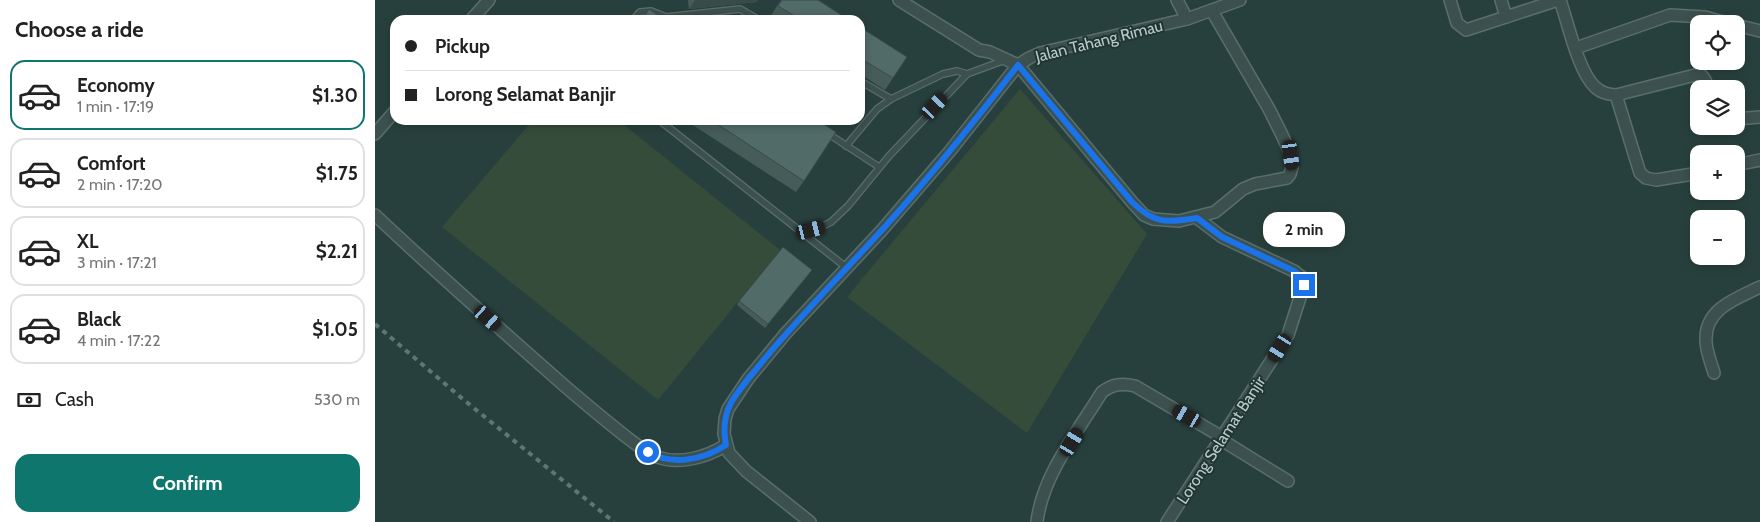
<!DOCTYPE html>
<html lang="en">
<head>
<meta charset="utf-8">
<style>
  body { margin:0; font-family:Cabin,sans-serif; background:#f6f6f6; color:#222; height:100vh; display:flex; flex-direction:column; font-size:19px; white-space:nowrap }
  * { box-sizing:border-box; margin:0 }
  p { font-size:16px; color:#767676 }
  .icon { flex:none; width:28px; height:28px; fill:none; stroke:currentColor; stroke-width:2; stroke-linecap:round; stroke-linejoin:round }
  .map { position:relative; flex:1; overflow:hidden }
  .side { display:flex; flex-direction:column; background:#fff; width:375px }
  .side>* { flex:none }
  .hud { position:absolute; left:15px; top:15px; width:475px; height:110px; border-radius:15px; box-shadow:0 2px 8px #0003; display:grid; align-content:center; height:110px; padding:0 15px; background:#fff }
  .buttons { position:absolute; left:1315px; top:15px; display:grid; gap:10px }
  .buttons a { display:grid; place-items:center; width:55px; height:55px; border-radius:10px; background:#fff; box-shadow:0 2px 8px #0003; font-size:25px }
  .end { position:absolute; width:22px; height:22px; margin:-11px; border:6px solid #1a73e8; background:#fff; box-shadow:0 0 0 2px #fff }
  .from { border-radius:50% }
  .bubble { position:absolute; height:35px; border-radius:15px; background:#fff; box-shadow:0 2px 8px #0003; font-size:16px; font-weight:700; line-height:35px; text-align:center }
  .car { position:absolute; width:15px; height:30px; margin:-15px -8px; border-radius:6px; box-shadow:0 0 4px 1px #0007; background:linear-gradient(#222 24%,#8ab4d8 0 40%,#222 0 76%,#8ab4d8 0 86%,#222 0) }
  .hud b { display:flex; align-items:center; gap:18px; height:48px; font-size:19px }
  .hud b+b { border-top:1px solid #e0e0e0 }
  .hud i { width:12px; height:12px; background:#222 }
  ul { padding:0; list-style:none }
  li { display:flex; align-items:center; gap:15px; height:70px; margin:0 10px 8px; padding:0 5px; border:2px solid #e0e0e0; border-radius:15px }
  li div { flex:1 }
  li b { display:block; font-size:19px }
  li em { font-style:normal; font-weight:700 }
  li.current { border-color:#0f766e }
  li>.icon { width:45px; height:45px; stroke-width:1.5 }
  h2 { padding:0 15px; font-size:22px; line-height:60px }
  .pay { display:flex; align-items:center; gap:12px; height:55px; padding:0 15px; font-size:19px }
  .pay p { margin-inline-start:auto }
  .cta { display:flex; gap:10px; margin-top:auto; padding:10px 15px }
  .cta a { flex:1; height:58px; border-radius:15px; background:#0f766e; color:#fff; font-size:20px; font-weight:700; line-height:58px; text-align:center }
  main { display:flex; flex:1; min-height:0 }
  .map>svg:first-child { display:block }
  .green { fill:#354c3b }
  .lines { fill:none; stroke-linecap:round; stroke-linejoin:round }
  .lane-casing { stroke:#5a6e6c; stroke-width:8 }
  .street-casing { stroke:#5a6e6c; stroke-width:14 }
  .lane { stroke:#3c504e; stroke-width:5.5 }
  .street { stroke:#3c504e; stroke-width:11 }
  .rail { stroke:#5e7774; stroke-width:4; stroke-dasharray:5 5; stroke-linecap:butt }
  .wall { fill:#465c59 }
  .shaded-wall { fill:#394b49 }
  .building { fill:#516b68; stroke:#394b49 }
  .route { stroke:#1a73e8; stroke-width:6 }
  .labels { text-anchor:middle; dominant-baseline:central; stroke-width:4; stroke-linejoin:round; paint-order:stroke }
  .street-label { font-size:16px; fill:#b9cbc9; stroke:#213633 }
</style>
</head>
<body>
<main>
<section class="side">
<h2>Choose a ride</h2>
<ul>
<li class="current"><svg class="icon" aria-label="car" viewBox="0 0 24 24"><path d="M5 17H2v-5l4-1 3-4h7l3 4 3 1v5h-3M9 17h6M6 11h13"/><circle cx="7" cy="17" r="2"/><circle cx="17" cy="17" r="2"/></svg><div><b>Economy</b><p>1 min · 17:19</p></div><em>$1.30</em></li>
<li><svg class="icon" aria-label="car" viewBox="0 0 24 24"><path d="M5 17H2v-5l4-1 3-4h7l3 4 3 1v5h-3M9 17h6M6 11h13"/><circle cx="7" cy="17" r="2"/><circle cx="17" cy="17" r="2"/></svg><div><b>Comfort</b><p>2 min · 17:20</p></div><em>$1.75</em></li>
<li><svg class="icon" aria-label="car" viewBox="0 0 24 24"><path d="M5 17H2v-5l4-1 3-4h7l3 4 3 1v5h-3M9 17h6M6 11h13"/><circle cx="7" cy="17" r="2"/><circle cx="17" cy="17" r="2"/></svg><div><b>XL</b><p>3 min · 17:21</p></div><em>$2.21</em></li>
<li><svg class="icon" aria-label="car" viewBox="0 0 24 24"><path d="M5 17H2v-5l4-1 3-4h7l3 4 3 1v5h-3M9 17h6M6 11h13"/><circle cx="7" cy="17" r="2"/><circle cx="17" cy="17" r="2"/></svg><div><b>Black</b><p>4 min · 17:22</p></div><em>$1.05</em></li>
</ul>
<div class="pay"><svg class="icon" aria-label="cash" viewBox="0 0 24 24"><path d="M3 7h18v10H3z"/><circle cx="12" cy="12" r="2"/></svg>Cash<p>530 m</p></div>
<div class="cta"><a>Confirm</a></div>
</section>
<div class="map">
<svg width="1385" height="522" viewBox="0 0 1385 522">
  <rect width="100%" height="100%" fill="#28403d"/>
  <g class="green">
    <polygon points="645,89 772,234 652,433 472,297"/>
    <polygon points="158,120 243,120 405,250 283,400 67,227"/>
  </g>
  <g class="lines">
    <defs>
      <g id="lane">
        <polyline points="258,20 265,12 276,11 291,17 365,9 384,20"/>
        <polyline points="485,81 516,99"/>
        <polyline points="284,120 472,268"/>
        <polyline points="452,133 504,167"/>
        <polyline points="471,146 502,109 516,99 568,74 582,71 592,74"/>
        <polyline points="425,232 446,227 456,222 473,206 514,156 592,74 630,60"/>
      </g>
      <g id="street">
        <polyline points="524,0 604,50 615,52 643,65 757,202 769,215 778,219 804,221 840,212 868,189 880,184 912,178 915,174 917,167 916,155 907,135 894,109 837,11"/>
        <polyline points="802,0 812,19"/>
        <polyline points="1075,0 1082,23 1091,30 1183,0"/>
        <polyline points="1126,0 1131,17"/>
        <path d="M 1185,0 C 1193,23 1203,71 1220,87 C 1226,93 1233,94 1241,95 L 1265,173 L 1271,178 L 1281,180 L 1324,173"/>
        <polyline points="96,20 114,0"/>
        <polyline points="1361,25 1385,31"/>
        <polyline points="1201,48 1295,15 1330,17 1355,24"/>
        <path d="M 1241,95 L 1324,74 C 1330,77 1331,82 1333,89"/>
        <polyline points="1361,119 1385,117"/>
        <polyline points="0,134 20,111"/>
        <polyline points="1361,165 1385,160"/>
        <path d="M 0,215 C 63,274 127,331 192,388 C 212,405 232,422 254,439 C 262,445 272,453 282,457 C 305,465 332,457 351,445"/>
        <path d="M 1339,373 C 1336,362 1330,349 1331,338 C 1331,308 1363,298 1385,287"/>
        <polyline points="845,439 913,481"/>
        <polyline points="435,522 371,471 354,453 349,434 350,419 353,409 373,379 411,333 507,230 575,151 643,65 654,58 665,53 812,19 865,0"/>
        <path d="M 662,522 C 667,476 703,431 727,392 C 738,384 747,383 760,386 L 847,437"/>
        <polyline points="792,522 913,335 929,285 928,278 919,271 847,237 822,218"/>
      </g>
    </defs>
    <use href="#lane" class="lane-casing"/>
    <use href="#street" class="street-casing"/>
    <use href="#lane" class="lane"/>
    <use href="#street" class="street"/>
    <polyline class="rail" points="0,324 89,400 239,522"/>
  </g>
  <g class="wall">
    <polygon points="313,0 383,0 382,2 314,9"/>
    <polygon points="406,0 443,0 474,20 399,20 395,17"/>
    <polygon points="485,27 518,78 510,90 485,74"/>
    <polygon points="310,120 442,120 429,181 421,192"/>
    <polygon points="434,274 390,328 362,305 364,301"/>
  </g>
  <polygon class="shaded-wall" points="320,0 383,0 382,2 314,9"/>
  <g class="building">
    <polygon points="407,0 443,0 474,20 426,20 403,6"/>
    <polygon points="274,9 290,20 267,20"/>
    <polygon points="485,27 532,57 518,78 485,58"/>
    <polygon points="336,120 442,120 461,132 429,181"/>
    <polygon points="408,247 437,270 393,324 364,301"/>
  </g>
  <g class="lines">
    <path class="route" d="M 273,452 C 297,466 328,460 351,445 C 348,430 349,415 357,401 C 367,385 380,371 392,356 C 425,317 460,281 495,243 C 547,187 596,126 643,65 L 757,202 C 779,224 792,223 822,218 L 847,237 L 919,271 L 928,278 L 929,285"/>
  </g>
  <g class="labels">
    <g class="street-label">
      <text transform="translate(724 41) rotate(-14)">Jalan Tahang Rimau</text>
      <text transform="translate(846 440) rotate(-57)">Lorong Selamat Banjir</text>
    </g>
  </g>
</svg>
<div class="buttons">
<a><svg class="icon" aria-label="locate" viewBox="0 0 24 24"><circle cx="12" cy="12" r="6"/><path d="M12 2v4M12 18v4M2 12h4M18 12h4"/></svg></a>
<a><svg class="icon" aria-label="layers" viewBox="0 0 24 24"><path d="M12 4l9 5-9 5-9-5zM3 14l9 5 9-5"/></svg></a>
<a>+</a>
<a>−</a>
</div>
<i class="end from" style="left:273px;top:452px"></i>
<i class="end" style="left:929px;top:285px"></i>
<div class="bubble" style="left:888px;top:212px;width:82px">2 min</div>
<i class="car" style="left:560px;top:106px;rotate:43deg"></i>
<i class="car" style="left:916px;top:155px;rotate:172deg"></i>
<i class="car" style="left:436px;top:230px;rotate:76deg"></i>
<i class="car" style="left:113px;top:318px;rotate:131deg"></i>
<i class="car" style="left:905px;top:348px;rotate:212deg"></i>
<i class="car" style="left:812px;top:416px;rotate:300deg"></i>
<i class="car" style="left:697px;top:442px;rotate:31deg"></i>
<div class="hud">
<b><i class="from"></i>Pickup</b>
<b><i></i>Lorong Selamat Banjir</b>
</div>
</div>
</main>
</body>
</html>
